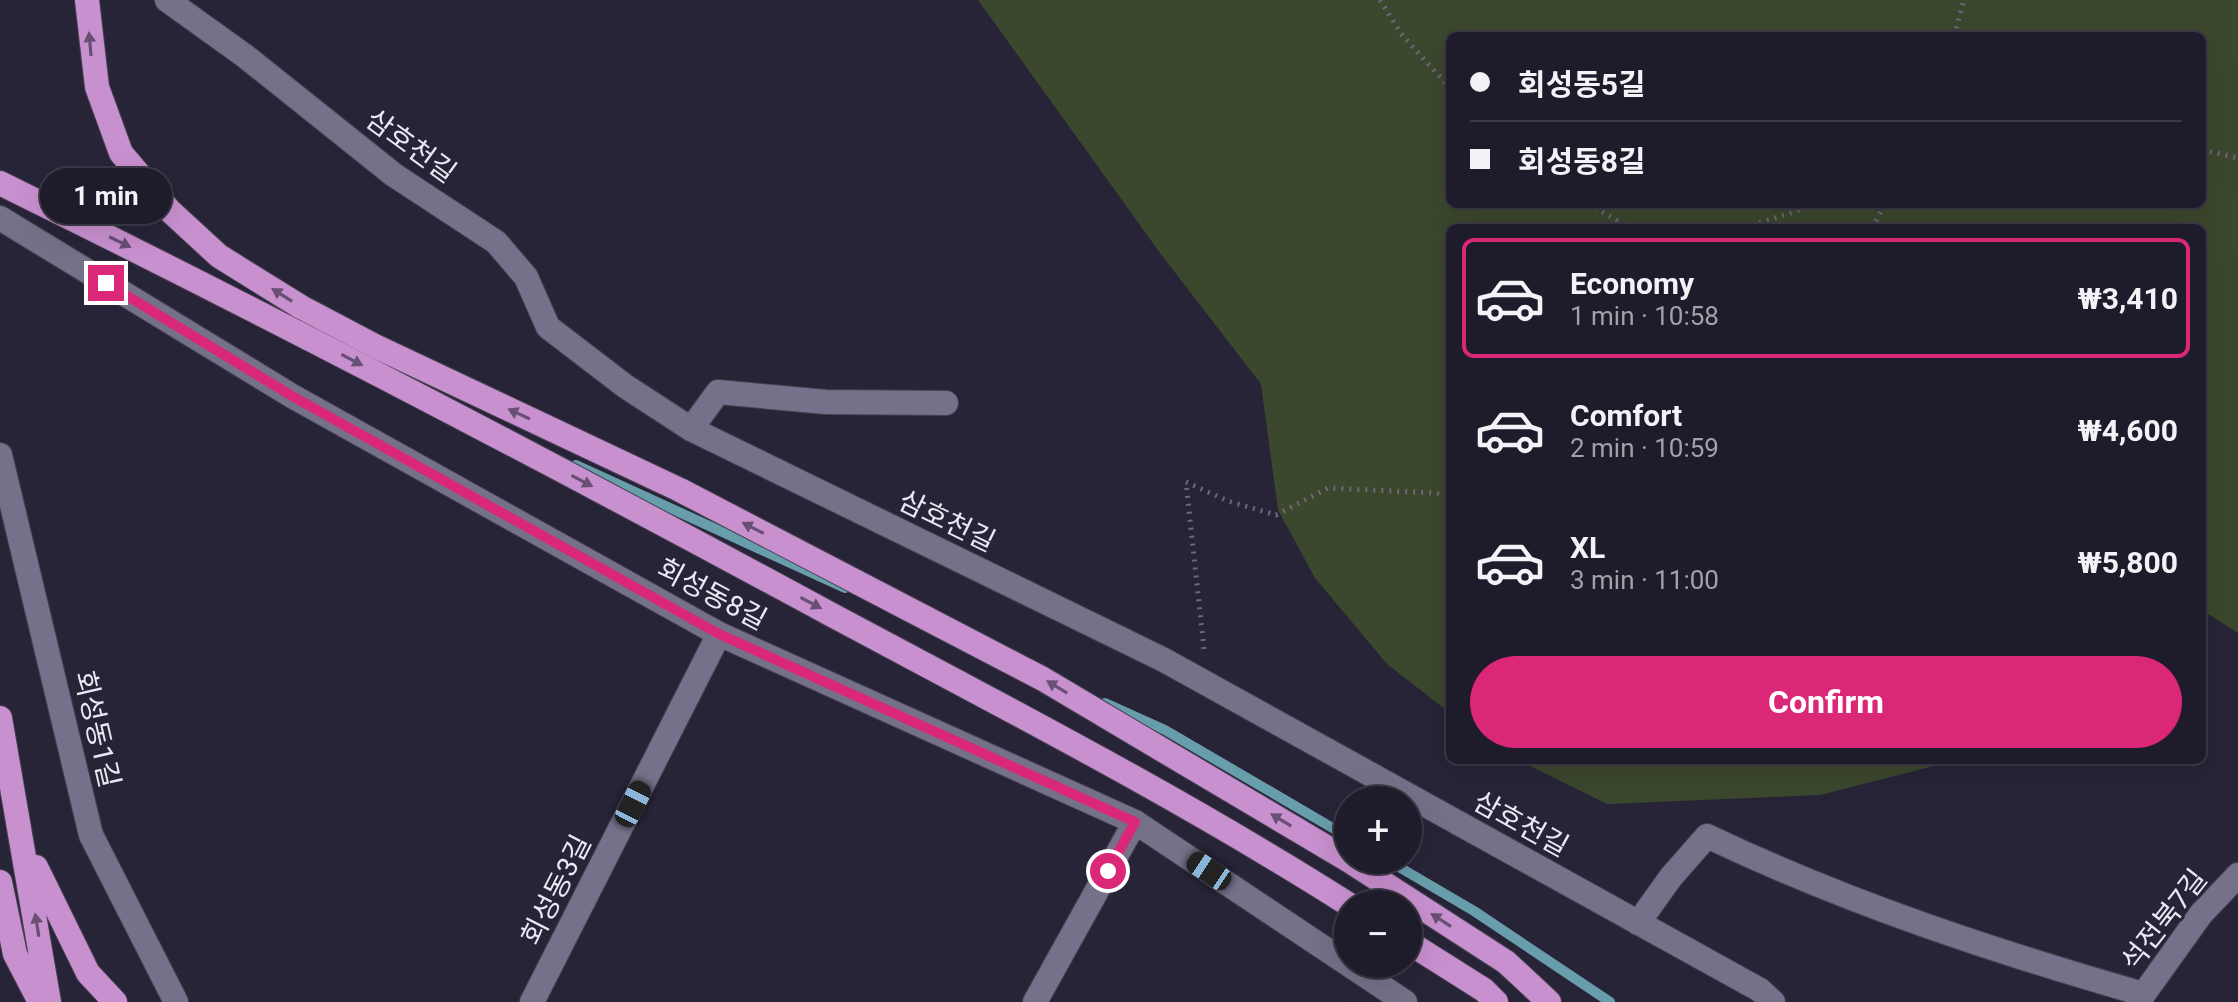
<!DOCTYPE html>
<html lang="en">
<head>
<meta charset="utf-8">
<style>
  body { margin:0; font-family:Roboto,"Noto Sans KR",sans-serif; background:#262432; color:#f1f3f6; height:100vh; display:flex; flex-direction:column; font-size:30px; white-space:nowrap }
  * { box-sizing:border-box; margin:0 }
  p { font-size:26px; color:#a1a1a8 }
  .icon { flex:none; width:44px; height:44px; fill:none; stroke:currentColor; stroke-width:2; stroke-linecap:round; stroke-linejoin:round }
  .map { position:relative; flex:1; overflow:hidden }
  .side { position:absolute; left:1446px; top:224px; width:760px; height:540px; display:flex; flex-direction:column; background:#1e1b2a; border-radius:12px; box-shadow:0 8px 32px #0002,0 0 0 2px #3c3947 }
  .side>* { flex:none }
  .top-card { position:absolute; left:1446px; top:32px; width:760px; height:176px; border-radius:12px; box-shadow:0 8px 32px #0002,0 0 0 2px #3c3947; display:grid; align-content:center; height:176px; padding:0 24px; background:#1e1b2a }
  .tools { position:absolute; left:1334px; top:786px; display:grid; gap:16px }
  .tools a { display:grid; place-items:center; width:88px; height:88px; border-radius:50%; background:#1e1b2a; box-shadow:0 8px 32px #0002,0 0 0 2px #3c3947; font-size:40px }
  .end { position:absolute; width:36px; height:36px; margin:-18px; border:10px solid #db2777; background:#fff; box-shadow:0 0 0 4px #fff }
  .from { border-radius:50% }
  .bubble { position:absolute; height:56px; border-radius:28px; background:#1e1b2a; box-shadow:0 8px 32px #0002,0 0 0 2px #3c3947; font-size:26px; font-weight:700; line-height:56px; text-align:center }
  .car { position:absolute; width:24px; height:48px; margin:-24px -12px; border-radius:10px; box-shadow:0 0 6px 2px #0007; background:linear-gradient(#222 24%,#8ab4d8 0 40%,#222 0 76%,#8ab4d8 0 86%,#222 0) }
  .top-card b { display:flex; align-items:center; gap:28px; height:76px; font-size:30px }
  .top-card b+b { border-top:2px solid #3c3947 }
  .top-card i { width:20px; height:20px; background:#f1f3f6 }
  ul { padding:14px 0 0; list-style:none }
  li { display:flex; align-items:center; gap:24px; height:120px; margin:0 16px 12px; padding:0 8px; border:4px solid transparent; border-radius:12px }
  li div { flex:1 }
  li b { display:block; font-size:30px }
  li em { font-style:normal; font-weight:700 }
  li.on { border-color:#db2777 }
  li>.icon { width:72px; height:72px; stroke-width:1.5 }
  .button { display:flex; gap:16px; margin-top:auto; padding:16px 24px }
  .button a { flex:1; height:92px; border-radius:48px; background:#db2777; color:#fff; font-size:32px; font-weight:700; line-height:92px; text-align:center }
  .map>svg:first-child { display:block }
  .green { fill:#3c482d; fill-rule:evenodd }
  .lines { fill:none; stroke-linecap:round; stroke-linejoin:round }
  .stream { stroke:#689eab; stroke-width:10 }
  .street-casing { stroke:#454252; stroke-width:26 }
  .highway-casing { stroke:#454252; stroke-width:26 }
  .path { stroke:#6c687a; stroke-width:5; stroke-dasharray:2 6; stroke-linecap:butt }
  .street { stroke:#76718a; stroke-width:24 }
  .highway { stroke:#c990cf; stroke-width:24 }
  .oneway { fill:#684f74 }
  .route { stroke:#db2777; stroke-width:10 }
  .labels { text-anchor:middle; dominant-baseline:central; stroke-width:6; stroke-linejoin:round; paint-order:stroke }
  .street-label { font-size:28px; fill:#eae8f5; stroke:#282438 }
</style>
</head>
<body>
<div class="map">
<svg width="2238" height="1002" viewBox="0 0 2238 1002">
  <rect width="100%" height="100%" fill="#282438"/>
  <g class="green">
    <path d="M 978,0 L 2238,0 L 2238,633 L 2202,610 L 2202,228 L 1450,228 L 1450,713 L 1387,664 L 1315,578 L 1278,510 L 1261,384 L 1160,253 ZM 1450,36 L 2202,36 L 2202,204 L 1450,204 Z"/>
    <polygon points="1518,760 1957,760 1820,795 1607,804"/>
  </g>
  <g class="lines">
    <g class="stream">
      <polyline points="576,465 845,588"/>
      <polyline points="1105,703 1165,730 1348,837"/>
      <polyline points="1387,860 1474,911 1610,1002"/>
    </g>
    <defs>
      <g id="street">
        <polyline points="167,0 245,56 394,175 496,242 526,277 548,327 625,386 691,429 1164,660 1760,990 1773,1002"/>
        <polyline points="0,218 292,396 719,634 1135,822 1405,1002"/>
        <polyline points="691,429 718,392 826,402 946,403"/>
        <polyline points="0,455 91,835 176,1002"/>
        <path d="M 1638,923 L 1671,877 L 1707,836 C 1848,903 1993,951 2143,994"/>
        <polyline points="532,1002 719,634"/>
        <polyline points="1035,1002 1135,822"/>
        <polyline points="2138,1002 2201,914 2238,875"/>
      </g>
      <g id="highway">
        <polyline points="87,0 97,87 121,153 169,210 219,256 301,307 375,346 680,490 1043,679 1348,860"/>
        <path d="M 0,183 C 280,321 557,466 832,615 C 1006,708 1181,798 1348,904"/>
        <polyline points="0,718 49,1002"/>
        <polyline points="1348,860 1506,962 1549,1002"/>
        <polyline points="36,867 88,973 115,1002"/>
        <polyline points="0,882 15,954 40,1002"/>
        <polyline points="1408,942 1484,990 1496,1002"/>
      </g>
    </defs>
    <use href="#street" class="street-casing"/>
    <use href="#highway" class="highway-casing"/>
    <g class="path">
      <polyline points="1380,0 1402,35 1450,88"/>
      <polyline points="1954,36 1964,0"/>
      <polyline points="2202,150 2238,158"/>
      <polyline points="1588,204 1631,228"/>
      <polyline points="1744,228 1818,204"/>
      <polyline points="1872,228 1885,204"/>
      <polyline points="1204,649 1186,482 1228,501 1276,515 1328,488 1436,493 1450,498"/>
    </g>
    <use href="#street" class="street"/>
    <use href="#highway" class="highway"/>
  </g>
  <defs><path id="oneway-solid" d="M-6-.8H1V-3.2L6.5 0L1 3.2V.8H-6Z" transform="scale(2)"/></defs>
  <g class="oneway">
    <use href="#oneway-solid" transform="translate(90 44) rotate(-95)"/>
    <use href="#oneway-solid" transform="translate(120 242) rotate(26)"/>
    <use href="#oneway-solid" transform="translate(282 295) rotate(-148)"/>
    <use href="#oneway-solid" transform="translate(352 360) rotate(28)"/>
    <use href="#oneway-solid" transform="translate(519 414) rotate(-155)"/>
    <use href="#oneway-solid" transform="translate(582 481) rotate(28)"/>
    <use href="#oneway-solid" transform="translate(753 528) rotate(-153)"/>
    <use href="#oneway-solid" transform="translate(811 603) rotate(28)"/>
    <use href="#oneway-solid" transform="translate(1057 687) rotate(-149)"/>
    <use href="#oneway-solid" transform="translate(1281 820) rotate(-149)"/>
    <use href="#oneway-solid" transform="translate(1441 920) rotate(-147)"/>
    <use href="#oneway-solid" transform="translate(37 925) rotate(-99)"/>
  </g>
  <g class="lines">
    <polyline class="route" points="106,283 292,396 719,634 1135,822 1108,871"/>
  </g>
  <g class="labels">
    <g class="street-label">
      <text transform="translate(411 146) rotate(36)">삼호천길</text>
      <text transform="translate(947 521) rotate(26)">삼호천길</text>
      <text transform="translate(712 594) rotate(28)">회성동8길</text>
      <text transform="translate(97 729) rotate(77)">회성동1길</text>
      <text transform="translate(1521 824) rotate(29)">삼호천길</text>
      <text transform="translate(556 890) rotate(-63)">회성동3길</text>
      <text transform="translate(2164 920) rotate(-52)">석전북7길</text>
    </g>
  </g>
</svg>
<div class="tools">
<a>+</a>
<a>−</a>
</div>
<i class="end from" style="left:1108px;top:871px"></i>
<i class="end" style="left:106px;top:283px"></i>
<div class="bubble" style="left:40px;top:168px;width:132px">1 min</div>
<i class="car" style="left:633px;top:804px;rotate:27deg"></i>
<i class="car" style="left:1209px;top:871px;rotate:304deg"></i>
<div class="top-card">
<b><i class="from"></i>회성동5길</b>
<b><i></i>회성동8길</b>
</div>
<section class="side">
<ul>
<li class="on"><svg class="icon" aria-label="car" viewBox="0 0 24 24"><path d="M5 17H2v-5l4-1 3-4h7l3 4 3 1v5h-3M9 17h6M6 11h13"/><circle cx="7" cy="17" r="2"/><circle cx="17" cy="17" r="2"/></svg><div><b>Economy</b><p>1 min · 10:58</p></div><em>₩3,410</em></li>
<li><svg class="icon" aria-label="car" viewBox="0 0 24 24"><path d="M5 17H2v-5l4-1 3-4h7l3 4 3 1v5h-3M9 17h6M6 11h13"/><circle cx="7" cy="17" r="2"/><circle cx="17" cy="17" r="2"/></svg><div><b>Comfort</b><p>2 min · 10:59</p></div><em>₩4,600</em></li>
<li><svg class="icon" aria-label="car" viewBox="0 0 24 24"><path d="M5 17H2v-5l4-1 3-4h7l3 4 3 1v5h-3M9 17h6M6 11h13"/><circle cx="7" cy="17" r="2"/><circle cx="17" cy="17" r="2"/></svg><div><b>XL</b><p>3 min · 11:00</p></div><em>₩5,800</em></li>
</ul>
<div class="button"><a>Confirm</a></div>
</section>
</div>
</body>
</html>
